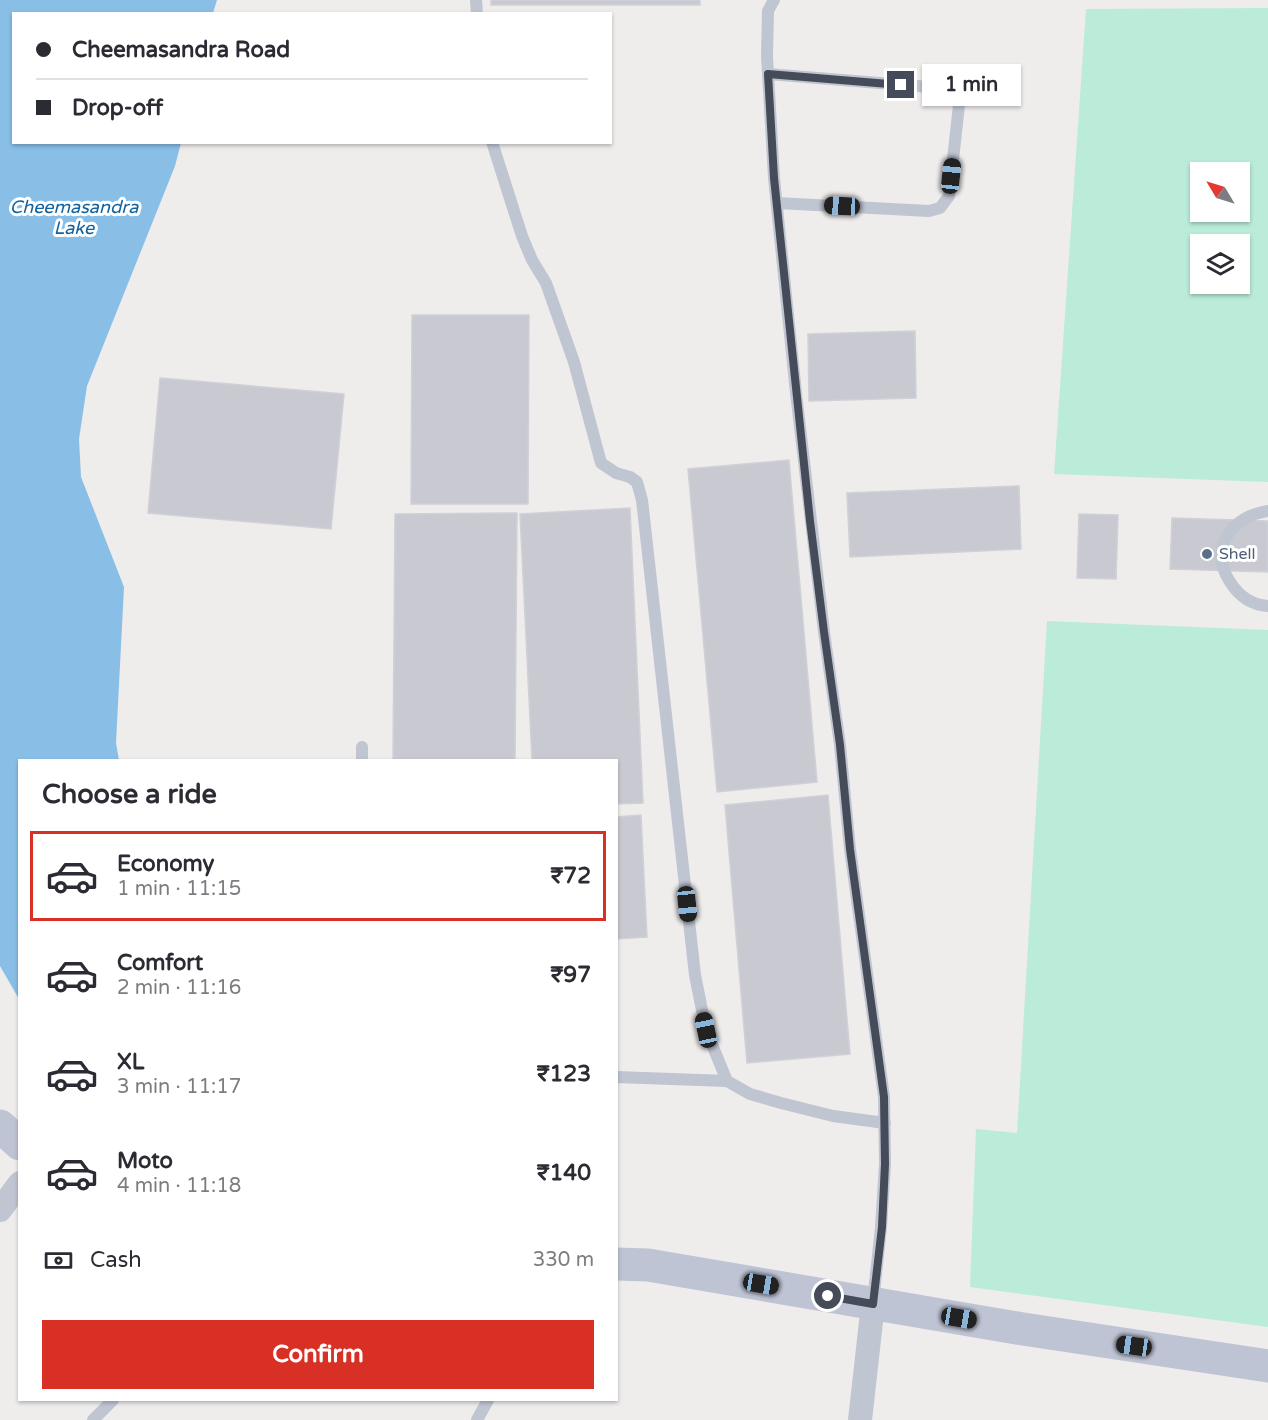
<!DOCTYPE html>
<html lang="en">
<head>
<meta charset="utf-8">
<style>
  body { margin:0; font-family:"Varela Round",sans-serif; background:#f7f7f7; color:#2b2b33; height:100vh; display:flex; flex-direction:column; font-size:22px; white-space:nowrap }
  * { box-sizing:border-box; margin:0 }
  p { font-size:20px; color:#7c7c81 }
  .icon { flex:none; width:33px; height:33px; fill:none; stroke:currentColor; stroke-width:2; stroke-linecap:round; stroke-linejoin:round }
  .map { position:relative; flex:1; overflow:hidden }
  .details { position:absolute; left:18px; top:759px; width:600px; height:642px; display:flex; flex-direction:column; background:#fff; border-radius:0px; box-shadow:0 2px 4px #0004 }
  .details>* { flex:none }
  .hud { position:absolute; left:12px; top:12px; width:600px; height:132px; border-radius:0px; box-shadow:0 2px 4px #0004; display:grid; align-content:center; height:132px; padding:0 24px; background:#fff }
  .needle { width:39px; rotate:308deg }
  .buttons { position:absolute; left:1190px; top:162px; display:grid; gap:12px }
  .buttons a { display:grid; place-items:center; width:60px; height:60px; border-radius:0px; background:#fff; box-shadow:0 2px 4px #0004; font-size:30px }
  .end { position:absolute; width:27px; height:27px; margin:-14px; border:8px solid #454b58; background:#fff; box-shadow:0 0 0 3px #fff }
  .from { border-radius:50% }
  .bubble { position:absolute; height:42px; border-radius:0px; background:#fff; box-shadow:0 2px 4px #0004; font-size:20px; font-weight:700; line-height:42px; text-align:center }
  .car { position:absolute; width:18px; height:36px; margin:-18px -9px; border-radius:8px; box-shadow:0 0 4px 2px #0007; background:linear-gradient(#222 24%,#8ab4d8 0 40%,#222 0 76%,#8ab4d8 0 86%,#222 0) }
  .hud b { display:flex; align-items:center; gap:21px; height:57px; font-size:22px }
  .hud b+b { border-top:2px solid #e1e1e2 }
  .hud i { width:15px; height:15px; background:#2b2b33 }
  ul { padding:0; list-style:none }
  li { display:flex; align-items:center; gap:18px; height:90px; margin:0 12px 9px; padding:0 12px; border:3px solid transparent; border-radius:0px }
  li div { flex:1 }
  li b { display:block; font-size:22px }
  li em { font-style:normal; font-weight:700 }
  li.current { border-color:#d93025 }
  li>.icon { width:54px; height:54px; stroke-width:1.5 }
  h2 { padding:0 24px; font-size:27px; line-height:72px }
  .pay { display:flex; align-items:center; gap:15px; height:66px; padding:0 24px; font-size:22px }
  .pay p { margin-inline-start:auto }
  .cta { display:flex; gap:12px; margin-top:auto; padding:12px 24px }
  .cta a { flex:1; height:69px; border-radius:0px; background:#d93025; color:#fff; font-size:24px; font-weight:700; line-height:69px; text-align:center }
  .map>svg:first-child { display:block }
  .green { fill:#baecd9; fill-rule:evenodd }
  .water { fill:#89bfe7 }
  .building { fill:#c9cad1; stroke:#d0d0d7; stroke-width:1.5 }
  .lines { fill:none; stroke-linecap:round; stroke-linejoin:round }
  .lane { stroke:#bfc5d1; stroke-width:12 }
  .street { stroke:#bfc5d1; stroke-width:24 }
  .secondary { stroke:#bfc4d5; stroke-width:33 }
  .route { stroke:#454b58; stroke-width:8 }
  .service-dot { fill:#5c6f8a; stroke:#fff; stroke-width:2 }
  .labels { text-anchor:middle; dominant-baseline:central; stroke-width:6; stroke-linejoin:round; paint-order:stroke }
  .service-label { font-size:16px; fill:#4e5e75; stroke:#fff; text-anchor:start }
  .water-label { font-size:18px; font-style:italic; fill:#11629f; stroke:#fff }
</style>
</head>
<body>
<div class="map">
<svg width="1268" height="1420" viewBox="0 0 1268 1420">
  <rect width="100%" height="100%" fill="#efecec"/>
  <g class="green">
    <path d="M 1268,8 L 1268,482 L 1054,474 L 1086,9 ZM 1200,172 L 1239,172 L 1239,212 L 1200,212 ZM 1200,244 L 1239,244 L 1239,284 L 1200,284 Z"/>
    <polygon points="1047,621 1268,630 1268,1327 970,1287 976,1129 1017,1133"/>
  </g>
  <polygon class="water" points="0,0 217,0 213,13 14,14 14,142 181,143 175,166 87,386 79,439 81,477 124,587 116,743 119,760 20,760 19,999 0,966"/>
  <g class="building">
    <rect x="491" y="0" width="209" height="5"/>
    <polygon points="412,315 529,315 528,504 411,504"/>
    <polygon points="915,331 916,398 809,401 808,334"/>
    <polygon points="160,378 344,394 331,529 148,513"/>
    <polygon points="789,460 817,782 717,792 688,469"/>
    <polygon points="1019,486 1021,549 850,557 847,493"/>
    <polygon points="630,508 643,803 616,804 616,760 532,760 520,514"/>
    <polygon points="517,513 515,760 393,760 395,514"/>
    <polygon points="1079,514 1118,515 1116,579 1077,578"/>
    <polygon points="1172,518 1268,521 1268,572 1170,569"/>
    <polygon points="828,795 850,1054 747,1063 725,805"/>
    <polygon points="641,815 647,937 616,939 616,817"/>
  </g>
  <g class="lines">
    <g class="lane">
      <polyline points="476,0 477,14"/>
      <polyline points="774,0 768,11 767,56 774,178 796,393 824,632 840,745 850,849 884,1097 885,1164 881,1227 873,1302"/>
      <polyline points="768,74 954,89 960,96 949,196 940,208 929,211 777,203"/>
      <polyline points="492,142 522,236 532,260 546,283 574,362 601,463 616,473 630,477 637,482 642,500 695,975 706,1030 727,1081 750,1094 781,1103 833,1116 885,1123"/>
      <path d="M 1268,511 C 1232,516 1208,548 1230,582 C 1239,596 1251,605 1268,606"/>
      <polyline points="362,760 362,747"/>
      <polyline points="616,1077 727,1081"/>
      <polyline points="93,1420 113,1400"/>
      <polyline points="477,1420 488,1400"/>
    </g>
    <g class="street">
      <polyline points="0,1210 20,1183"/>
      <polyline points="860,1420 873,1304"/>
    </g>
    <g class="secondary">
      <polyline points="0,1126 20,1144"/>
      <polyline points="616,1264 648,1265 1023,1329 1268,1366"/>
    </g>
  </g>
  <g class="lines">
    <polyline class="route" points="828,1296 873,1304 882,1227 885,1164 884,1097 850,849 840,745 824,632 810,521 774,178 768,74 901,85"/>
  </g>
  <circle class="service-dot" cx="1207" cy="554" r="6"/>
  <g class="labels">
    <g class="service-label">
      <text x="1219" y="554">Shell</text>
    </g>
    <g class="water-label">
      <text x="74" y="207">Cheemasandra<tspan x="74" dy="21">Lake</tspan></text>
    </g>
  </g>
</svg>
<div class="buttons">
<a><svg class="needle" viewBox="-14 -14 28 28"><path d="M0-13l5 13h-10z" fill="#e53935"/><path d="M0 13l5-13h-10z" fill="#7c7c81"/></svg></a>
<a><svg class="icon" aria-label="layers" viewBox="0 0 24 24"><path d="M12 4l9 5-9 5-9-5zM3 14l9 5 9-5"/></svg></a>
</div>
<i class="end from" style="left:828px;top:1296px"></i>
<i class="end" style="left:901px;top:85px"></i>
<div class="bubble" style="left:922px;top:64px;width:99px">1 min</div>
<i class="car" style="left:951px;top:176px;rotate:6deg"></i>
<i class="car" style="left:842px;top:206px;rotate:273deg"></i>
<i class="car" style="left:687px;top:904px;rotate:174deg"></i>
<i class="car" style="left:706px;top:1030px;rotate:348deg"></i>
<i class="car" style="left:761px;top:1284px;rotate:100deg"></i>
<i class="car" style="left:959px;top:1318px;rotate:100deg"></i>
<i class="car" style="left:1134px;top:1346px;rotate:278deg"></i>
<div class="hud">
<b><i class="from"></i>Cheemasandra Road</b>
<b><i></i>Drop-off</b>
</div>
<section class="details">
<h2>Choose a ride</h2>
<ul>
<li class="current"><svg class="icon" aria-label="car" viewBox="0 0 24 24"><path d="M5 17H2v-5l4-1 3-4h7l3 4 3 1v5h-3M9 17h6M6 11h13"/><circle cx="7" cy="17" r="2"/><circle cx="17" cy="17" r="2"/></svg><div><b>Economy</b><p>1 min · 11:15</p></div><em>₹72</em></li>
<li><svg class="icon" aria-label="car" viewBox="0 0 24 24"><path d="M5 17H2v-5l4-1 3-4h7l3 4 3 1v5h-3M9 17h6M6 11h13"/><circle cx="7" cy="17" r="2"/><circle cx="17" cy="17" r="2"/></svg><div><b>Comfort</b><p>2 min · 11:16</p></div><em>₹97</em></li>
<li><svg class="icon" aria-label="car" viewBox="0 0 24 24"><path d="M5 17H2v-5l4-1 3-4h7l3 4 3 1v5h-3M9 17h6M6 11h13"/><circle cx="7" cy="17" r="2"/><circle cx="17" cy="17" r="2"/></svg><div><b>XL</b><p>3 min · 11:17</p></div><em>₹123</em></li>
<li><svg class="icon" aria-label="car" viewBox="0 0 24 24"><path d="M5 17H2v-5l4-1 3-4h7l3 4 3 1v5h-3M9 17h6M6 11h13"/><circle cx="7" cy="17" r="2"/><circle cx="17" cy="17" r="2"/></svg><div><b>Moto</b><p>4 min · 11:18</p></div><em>₹140</em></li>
</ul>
<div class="pay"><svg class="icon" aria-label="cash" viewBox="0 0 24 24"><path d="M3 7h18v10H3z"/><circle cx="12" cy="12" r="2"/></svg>Cash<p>330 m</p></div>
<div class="cta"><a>Confirm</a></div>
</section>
</div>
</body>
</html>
